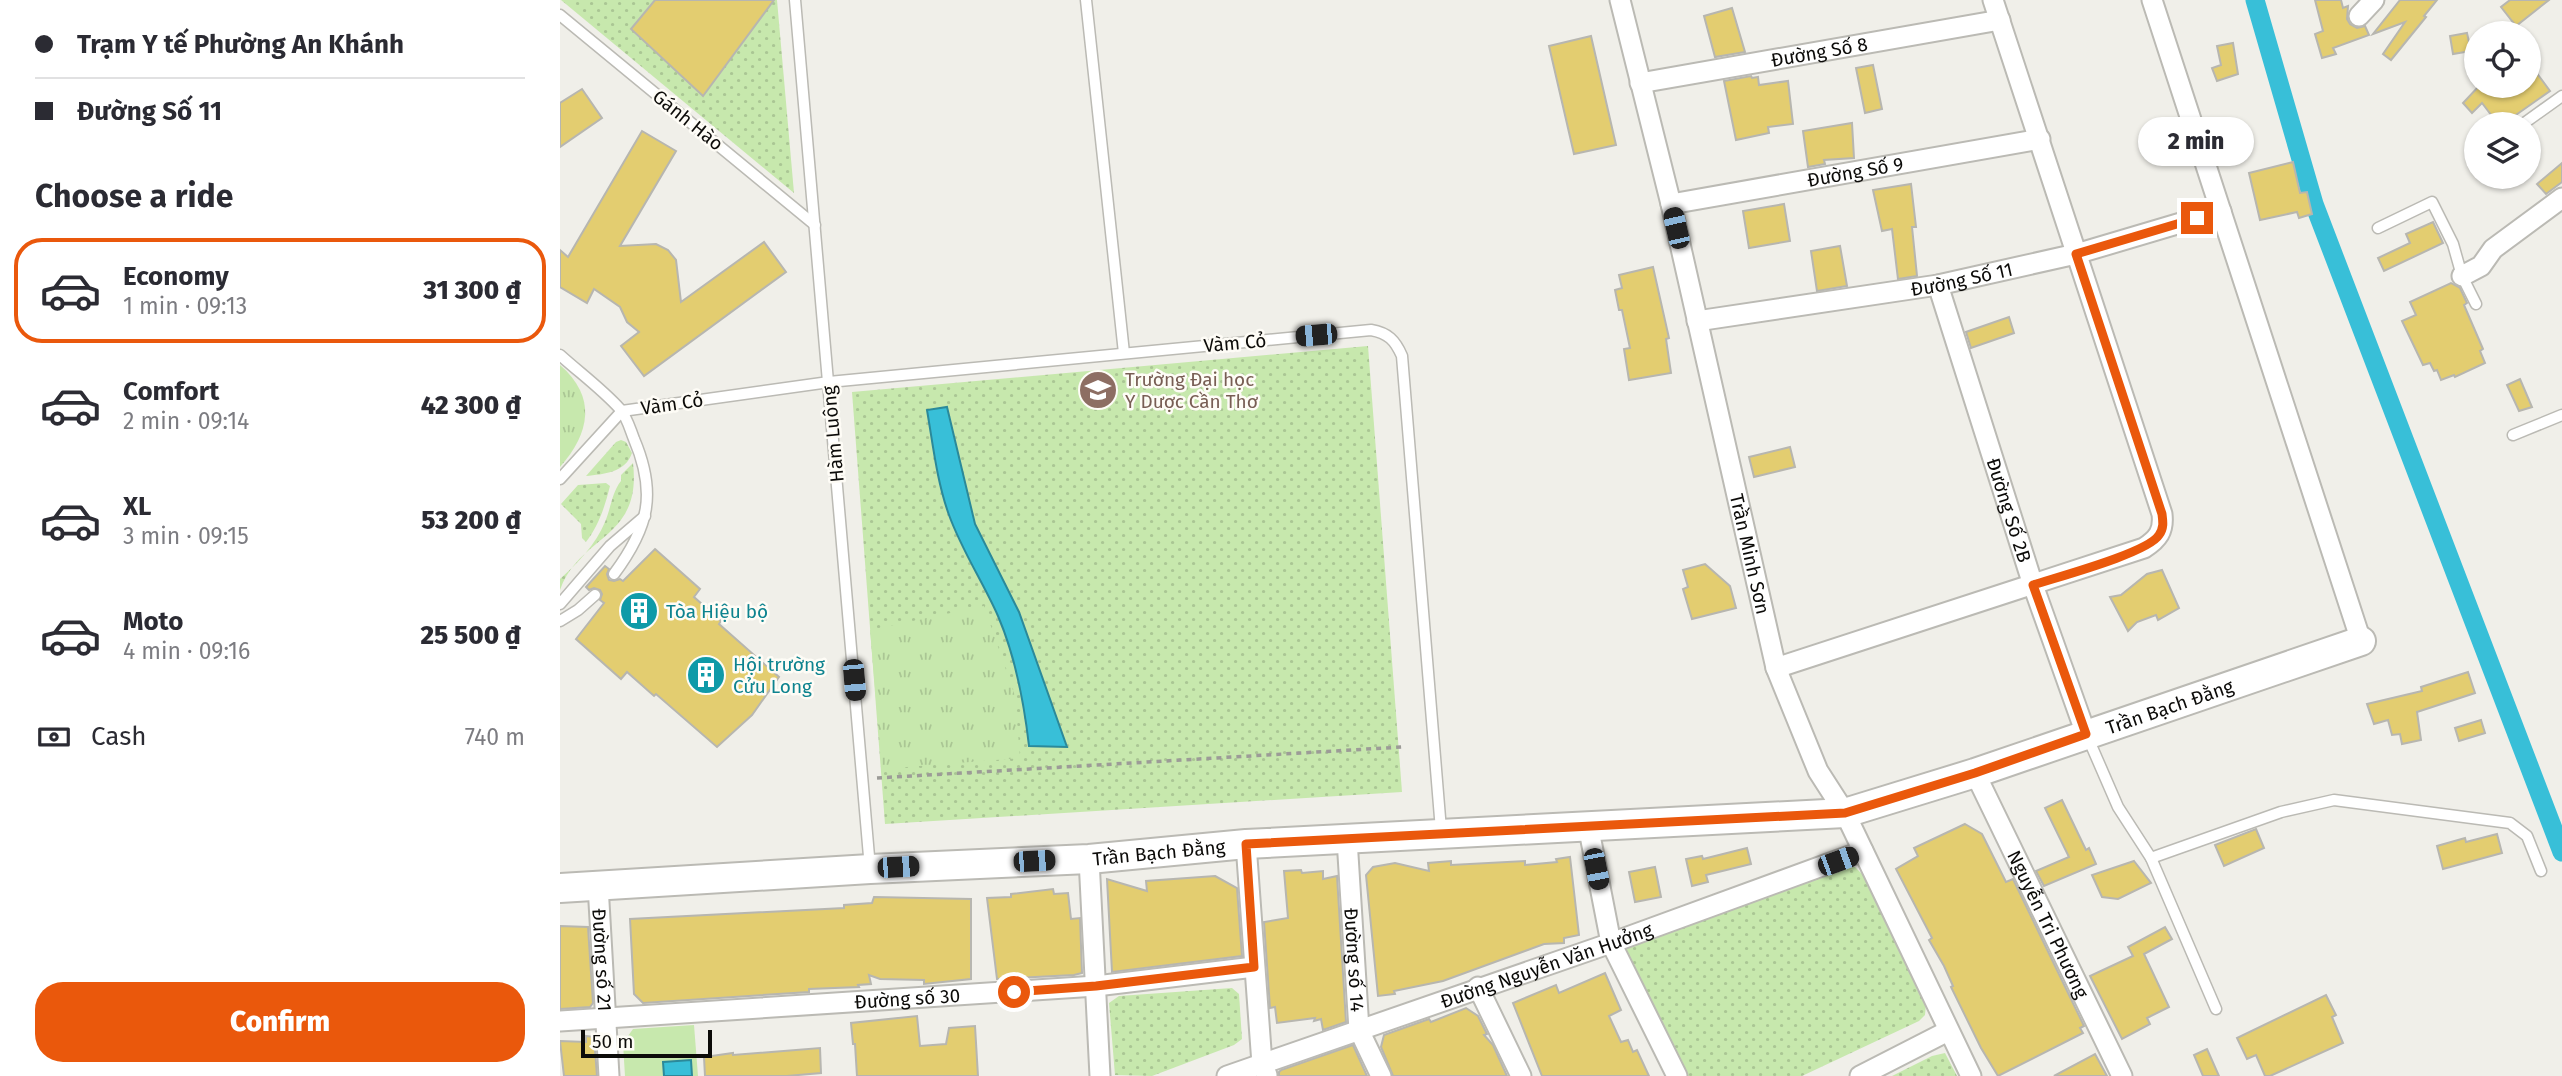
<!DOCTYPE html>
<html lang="en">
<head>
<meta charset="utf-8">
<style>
  body { margin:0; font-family:"Fira Sans",sans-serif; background:#f7f7f7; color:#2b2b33; height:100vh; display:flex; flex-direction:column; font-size:26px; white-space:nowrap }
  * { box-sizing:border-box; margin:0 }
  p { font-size:23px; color:#7c7c81 }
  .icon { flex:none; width:38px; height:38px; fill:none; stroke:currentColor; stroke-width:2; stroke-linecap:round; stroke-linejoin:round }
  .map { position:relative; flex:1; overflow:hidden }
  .sheet { display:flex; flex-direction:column; background:#fff; width:560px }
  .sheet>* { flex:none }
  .guide { display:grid; align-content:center; height:154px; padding:0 35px; background:#fff }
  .buttons { position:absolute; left:1904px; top:21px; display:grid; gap:14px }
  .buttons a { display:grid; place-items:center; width:77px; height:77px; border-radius:50%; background:#fff; box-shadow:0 2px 5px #0004; font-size:35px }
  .scale { position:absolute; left:21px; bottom:18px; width:131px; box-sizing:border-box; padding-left:7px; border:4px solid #0c0b09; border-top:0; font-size:19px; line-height:24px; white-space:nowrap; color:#0c0b09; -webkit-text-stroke:5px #fefcf6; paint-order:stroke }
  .end { position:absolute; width:32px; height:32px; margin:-16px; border:9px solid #ea580c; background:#fff; box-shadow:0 0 0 4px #fff }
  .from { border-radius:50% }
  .bubble { position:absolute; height:49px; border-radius:24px; background:#fff; box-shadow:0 2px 5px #0004; font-size:23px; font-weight:800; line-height:49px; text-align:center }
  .car { position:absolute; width:21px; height:42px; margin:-21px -10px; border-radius:9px; box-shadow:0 0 5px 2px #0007; background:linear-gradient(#222 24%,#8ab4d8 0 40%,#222 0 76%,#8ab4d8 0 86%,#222 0) }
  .guide b { display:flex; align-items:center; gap:24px; height:66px; font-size:26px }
  .guide b+b { border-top:2px solid #e1e1e2 }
  .guide i { width:18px; height:18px; background:#2b2b33 }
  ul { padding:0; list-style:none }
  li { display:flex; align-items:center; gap:21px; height:105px; margin:0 14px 10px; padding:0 21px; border:4px solid transparent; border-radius:28px }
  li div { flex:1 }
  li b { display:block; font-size:26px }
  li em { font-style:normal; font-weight:800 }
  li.current { border-color:#ea580c }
  li>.icon { width:63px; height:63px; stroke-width:1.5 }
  h2 { padding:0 35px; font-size:32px; line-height:84px }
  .pay { display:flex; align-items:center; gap:18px; height:77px; padding:0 35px; font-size:26px }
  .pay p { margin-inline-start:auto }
  .action { display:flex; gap:14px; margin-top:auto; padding:14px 35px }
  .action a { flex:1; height:80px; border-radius:28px; background:#ea580c; color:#fff; font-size:28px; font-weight:800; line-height:80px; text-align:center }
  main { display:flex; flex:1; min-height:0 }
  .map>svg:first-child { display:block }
  .grass { fill:url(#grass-dots) }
  .park { fill:url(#park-tufts) }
  .pitch { fill:#c7e8ad }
  .water { fill:#38bfd8; stroke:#2b899a; stroke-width:2 }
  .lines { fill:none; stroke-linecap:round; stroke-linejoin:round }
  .canal { stroke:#38bfd8; stroke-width:19 }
  .building { fill:#e3cd70; stroke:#b7b6b0; stroke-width:2 }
  .lane-casing { stroke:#bbbab4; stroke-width:13 }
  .street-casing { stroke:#bbbab4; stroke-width:23 }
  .secondary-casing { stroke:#bbbab4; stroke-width:32 }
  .path { stroke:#9c9b97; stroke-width:3.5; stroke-dasharray:5 5; stroke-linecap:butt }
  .lane { stroke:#fff; stroke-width:10 }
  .street { stroke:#fff; stroke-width:19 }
  .secondary { stroke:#fff; stroke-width:28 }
  .route { stroke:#ea580c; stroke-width:9 }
  .labels { text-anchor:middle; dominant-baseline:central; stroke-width:5; stroke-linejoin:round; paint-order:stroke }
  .street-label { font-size:19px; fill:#0c0b09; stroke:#fefcf6 }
  .education-label { font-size:19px; fill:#785e54; stroke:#fefcf6; text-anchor:start }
  .culture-label { font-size:19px; fill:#0d838f; stroke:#fefcf6; text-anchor:start }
</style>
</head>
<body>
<main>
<section class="sheet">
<div class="guide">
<b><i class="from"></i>Trạm Y tế Phường An Khánh</b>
<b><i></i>Đường Số 11</b>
</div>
<h2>Choose a ride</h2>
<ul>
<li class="current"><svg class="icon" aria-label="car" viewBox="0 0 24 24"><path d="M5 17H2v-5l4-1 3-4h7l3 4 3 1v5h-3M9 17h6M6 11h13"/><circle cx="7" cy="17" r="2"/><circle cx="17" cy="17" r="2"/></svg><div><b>Economy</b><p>1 min · 09:13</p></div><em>31 300 ₫</em></li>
<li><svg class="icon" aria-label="car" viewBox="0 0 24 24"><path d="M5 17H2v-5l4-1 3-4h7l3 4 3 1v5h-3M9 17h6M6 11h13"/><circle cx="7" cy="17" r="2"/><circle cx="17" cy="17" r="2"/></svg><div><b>Comfort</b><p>2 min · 09:14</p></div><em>42 300 ₫</em></li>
<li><svg class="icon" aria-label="car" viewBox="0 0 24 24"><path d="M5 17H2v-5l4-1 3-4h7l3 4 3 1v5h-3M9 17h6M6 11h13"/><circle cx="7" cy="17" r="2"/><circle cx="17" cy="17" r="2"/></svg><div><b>XL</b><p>3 min · 09:15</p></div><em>53 200 ₫</em></li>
<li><svg class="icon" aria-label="car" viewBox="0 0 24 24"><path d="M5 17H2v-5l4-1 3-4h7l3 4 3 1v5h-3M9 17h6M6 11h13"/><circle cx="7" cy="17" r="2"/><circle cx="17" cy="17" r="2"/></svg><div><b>Moto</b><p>4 min · 09:16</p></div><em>25 500 ₫</em></li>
</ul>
<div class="pay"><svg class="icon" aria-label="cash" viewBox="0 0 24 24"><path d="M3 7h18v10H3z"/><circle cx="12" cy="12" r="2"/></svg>Cash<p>740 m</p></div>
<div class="action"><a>Confirm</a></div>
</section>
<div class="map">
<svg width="2002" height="1076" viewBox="0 0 2002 1076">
  <defs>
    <pattern id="grass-dots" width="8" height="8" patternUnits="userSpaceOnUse" patternTransform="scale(1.75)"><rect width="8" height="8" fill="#c7e8ad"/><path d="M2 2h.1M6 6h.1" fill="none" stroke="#aac694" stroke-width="1.8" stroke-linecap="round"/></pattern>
    <pattern id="park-tufts" width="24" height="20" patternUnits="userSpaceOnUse" patternTransform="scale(1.75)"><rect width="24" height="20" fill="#c7e8ad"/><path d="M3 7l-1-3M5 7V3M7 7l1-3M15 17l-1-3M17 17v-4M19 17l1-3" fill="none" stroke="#aac694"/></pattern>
  </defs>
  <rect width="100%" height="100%" fill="#f0efe9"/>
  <g class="grass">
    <polygon points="1,0 217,0 234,193"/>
    <polygon points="808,346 842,792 325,824 292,392"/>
    <path d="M 61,440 L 66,442 L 72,453 C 65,473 44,474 26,476 L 56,442 Z"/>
    <path d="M 73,463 C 82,540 20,534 0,590 L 0,579 C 18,563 36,544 45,522 C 51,508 52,492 61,481 L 61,475 Z"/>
    <path d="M 46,483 L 50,486 C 45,506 39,525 26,542 L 22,538 L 21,524 L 1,504 L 18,485 Z"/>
    <polygon points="1288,867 1295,867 1305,877 1366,1004 1365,1015 1359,1021 1242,1076 1126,1076 1061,953 1064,942"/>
    <polygon points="672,988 679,994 682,1039 674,1045 592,1076 555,1075 549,1003 559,996"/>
    <polygon points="1385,1053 1397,1076 1332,1076 1372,1056"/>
  </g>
  <g class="park">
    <path d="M 0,365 C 37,397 30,433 0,467 Z"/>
    <polygon points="424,606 455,696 460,758 322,769 310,630"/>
  </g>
  <polygon class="pitch" points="134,1025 138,1076 65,1076 63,1043 73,1029"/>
  <g class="water">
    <path d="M 387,407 L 415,524 L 459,612 L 507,747 L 469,746 C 464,702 456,658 438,616 C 423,582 402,551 389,515 C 377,482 373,445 367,410 Z"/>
    <polygon points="131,1060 132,1076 104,1076 103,1062"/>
  </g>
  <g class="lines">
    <polyline class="canal" points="1695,0 1754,204 2002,852"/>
  </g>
  <g class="building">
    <polygon points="95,0 214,0 143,96 71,29"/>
    <polygon points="1755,0 1781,0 1783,8 1788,6 1787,19 1790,24 1797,28 1805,26 1809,35 1773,48 1776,54 1762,58 1755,34 1763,31"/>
    <polygon points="1840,0 1877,0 1864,16 1866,17 1831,60 1823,54 1845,22 1813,34"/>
    <polygon points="1950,0 1989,0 1956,26 1941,7"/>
    <polygon points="1172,8 1185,52 1155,57 1144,16"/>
    <polygon points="1907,33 1911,51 1893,54 1890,36"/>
    <polygon points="1031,36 1056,145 1014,154 989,46"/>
    <polygon points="1673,43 1678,74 1657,81 1652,68 1661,65 1657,46"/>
    <polygon points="1313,65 1322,109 1305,113 1296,68"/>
    <polygon points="1976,72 1990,91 1943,124 1938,124 1922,103 1912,113 1903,103 1919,86 1969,86 1969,77"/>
    <polygon points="1191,76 1192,78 1198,77 1199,85 1228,81 1233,124 1208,127 1209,133 1176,140 1164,81"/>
    <polygon points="22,89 42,118 0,147 0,103"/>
    <polygon points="1292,123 1294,158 1264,160 1265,164 1248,167 1243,131"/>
    <polygon points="82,131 116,151 60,246 96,244 108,250 116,260 121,302 204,242 226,272 84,376 61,346 79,332 67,322 60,307 34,289 27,303 0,287 0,250 8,257"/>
    <polygon points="1733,162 1740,193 1747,192 1752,214 1739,218 1737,212 1700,220 1689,173"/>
    <polygon points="2002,163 2002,182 1986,194 1977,184"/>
    <polygon points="1351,184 1356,227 1352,227 1357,276 1338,279 1332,229 1322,231 1313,190"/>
    <polygon points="1224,204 1230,241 1189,248 1183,211"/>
    <polygon points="1873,222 1883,243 1824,271 1818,258 1850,243 1846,234"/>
    <polygon points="1280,246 1287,286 1257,291 1251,251"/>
    <polygon points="1093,267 1109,338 1106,339 1111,373 1069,380 1064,349 1070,348 1062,310 1059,310 1055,290 1062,288 1059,275"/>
    <polygon points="1891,283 1900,288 1907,303 1904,305 1923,349 1920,351 1925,363 1895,377 1894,375 1881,380 1877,370 1874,371 1870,363 1863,365 1842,321 1856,315 1850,302"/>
    <polygon points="1449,317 1454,333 1411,348 1406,332"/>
    <polygon points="1960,379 1972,407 1959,411 1947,385"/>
    <polygon points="1230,447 1235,467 1194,477 1189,457"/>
    <polygon points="95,549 140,589 134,597 161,621 159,624 219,677 192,715 157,747 96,694 94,696 67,672 61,679 16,639 44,603 40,600 42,594 40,590 34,588 29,590 26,587 45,566 49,569 47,574 49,580 54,581 60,579 63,581"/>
    <polygon points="1145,564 1170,586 1176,608 1132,619 1123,589 1128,587 1123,570"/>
    <polygon points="1602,570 1619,608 1598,620 1596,615 1577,622 1568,631 1550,597 1561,595 1587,574"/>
    <polygon points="1908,672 1915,693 1857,712 1861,740 1842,744 1840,734 1832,735 1828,720 1814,724 1807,704 1862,691 1861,687"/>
    <polygon points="1921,720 1925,733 1899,741 1895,728"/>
    <polygon points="1502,800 1526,850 1529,848 1536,864 1484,886 1476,871 1509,857 1485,808"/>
    <polygon points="1405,824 1422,834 1446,882 1453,879 1524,1026 1520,1028 1523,1033 1438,1076 1421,1048 1391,987 1393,986 1384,966 1369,940 1372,938 1336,869 1358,856 1354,848"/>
    <polygon points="1696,829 1704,848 1664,866 1655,845"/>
    <polygon points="1937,834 1942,853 1883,869 1877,846 1905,838 1906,842"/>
    <polygon points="1187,848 1191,864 1146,875 1148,882 1132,886 1126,859 1142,856 1143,859"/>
    <polygon points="1010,857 1019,935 1004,938 1004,943 984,944 883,981 834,991 835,994 818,996 806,875 813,867 835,863 869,871 868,863 891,861 891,865 965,861 965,865 997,862 996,859"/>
    <polygon points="1574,861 1591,883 1558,899 1542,897 1532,875"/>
    <polygon points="1095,867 1101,897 1075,902 1069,872"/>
    <polygon points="741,870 742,873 763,871 763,879 777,876 786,1022 763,1030 761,1019 754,1021 755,1018 717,1023 715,1007 710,1008 704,922 728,918 724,871"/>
    <polygon points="655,876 677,888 682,956 552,972 547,879 587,891 586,881"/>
    <polygon points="493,889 494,894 508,893 511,919 520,918 522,973 514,975 437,979 427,898 451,897 451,894"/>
    <polygon points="314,897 411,899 411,979 364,984 364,980 320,979 309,975 311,984 298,985 299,987 249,989 249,992 83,1003 74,994 70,919 284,908 284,905 312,903"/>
    <polygon points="0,926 28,927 33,1003 30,1007 0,1009"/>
    <polygon points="1605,927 1612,939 1584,954 1609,1007 1587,1018 1590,1024 1562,1039 1530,976 1573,956 1568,947"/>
    <polygon points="1045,973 1061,1010 1049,1016 1061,1042 1068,1040 1073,1052 1077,1050 1089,1076 982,1076 953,1003 996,985 999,993"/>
    <polygon points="1766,995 1776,1015 1772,1017 1783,1043 1710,1076 1705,1076 1696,1055 1687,1059 1677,1038"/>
    <polygon points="906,1008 918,1016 927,1034 924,1035 933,1045 947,1076 833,1076 821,1047 824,1035 869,1019 871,1022"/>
    <polygon points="357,1016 360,1046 386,1044 389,1028 415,1026 418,1076 297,1076 295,1044 293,1044 291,1023"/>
    <polygon points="26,1036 34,1037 37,1076 4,1076 0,1041 26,1042"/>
    <polygon points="793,1045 807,1076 719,1076 719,1072 721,1070"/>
    <polygon points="260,1048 261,1073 227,1076 145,1076 144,1057 173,1053 173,1055"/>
    <polygon points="1647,1049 1659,1076 1643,1076 1634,1055"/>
    <polygon points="1535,1054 1547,1076 1494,1076"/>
  </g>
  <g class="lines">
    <defs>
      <g id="lane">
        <polyline points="235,0 310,868"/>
        <polyline points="526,0 564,353"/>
        <polyline points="0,15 255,225"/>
        <polyline points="1963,124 2002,96"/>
        <polyline points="1818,228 1872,202 1893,244 1902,276 1916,304"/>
        <path d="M 0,355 C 20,373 43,390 60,409 C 67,417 70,429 74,439 C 97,493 89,527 54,574"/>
        <path d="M 62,411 L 269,382 L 811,330 C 828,333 835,340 842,356 L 881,830"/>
        <polyline points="1953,435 2002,415"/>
        <polyline points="0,479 62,411"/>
        <polyline points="0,604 50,546 85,516"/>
        <polyline points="0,621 18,610 35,595"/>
        <polyline points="1528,738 1558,807 1591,858 1656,1009"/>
        <polyline points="1591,858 1721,812 1774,800 1950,823 1967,836 1981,871"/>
      </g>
      <g id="street">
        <path id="s1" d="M 1060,0 L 1111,204 L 1216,668 L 1258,771 L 1285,813 L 1411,1076"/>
        <polyline points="1592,0 1801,641"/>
        <polyline points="1799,16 1814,0"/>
        <path id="s2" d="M 1080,83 L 1440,20"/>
        <path id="s3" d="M 1111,204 L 1480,139"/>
        <polyline points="1902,276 1921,266 1933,249 2002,198"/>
        <path id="s4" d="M 1378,285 L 1473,585 L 1526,734"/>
        <path id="s5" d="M 1137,321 L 1378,285 L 1516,254 L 1661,211"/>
        <path d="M 1216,668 L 1584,548 C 1598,539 1604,531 1602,514 L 1433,0"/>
        <path id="s6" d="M 1415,773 L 1562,1076"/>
        <polyline points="1028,825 1051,943 1117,1076"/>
        <path id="s7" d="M 787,839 L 799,1030 L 821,1076"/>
        <polyline points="686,844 702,1064 707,1075"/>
        <polyline points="529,859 540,1076"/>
        <path id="s8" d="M 38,885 L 49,1076"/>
        <polyline points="918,987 961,1076"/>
        <path id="s9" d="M 0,1021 L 536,986 L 694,967"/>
        <path id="s10" d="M 667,1076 L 1051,943 L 1303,851"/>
        <polyline points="1300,1076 1388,1031"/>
      </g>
      <g id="secondary">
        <path id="s11" d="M 0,888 L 310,869 L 529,859 L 686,844 L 1285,813 L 1415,773 L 1801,641"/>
      </g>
    </defs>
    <use href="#lane" class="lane-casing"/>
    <use href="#street" class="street-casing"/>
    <use href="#secondary" class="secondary-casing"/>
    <polyline class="path" points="317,778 842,747"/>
    <use href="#lane" class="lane"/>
    <use href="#street" class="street"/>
    <use href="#secondary" class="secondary"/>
  </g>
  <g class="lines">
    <path class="route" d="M 454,992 L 536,986 L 694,967 L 686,844 L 1285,813 L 1415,773 L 1526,734 L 1473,585 C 1497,577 1588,553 1599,535 C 1604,528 1603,522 1602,514 L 1516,254 L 1637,218"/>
  </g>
  <defs>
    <symbol id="university-disc" viewBox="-11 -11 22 22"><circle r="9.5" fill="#8d6e63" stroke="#fefcf6"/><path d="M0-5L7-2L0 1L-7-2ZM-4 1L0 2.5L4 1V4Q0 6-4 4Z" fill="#fff"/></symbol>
    <symbol id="building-disc" viewBox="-11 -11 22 22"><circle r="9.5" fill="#0f9aa8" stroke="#fefcf6"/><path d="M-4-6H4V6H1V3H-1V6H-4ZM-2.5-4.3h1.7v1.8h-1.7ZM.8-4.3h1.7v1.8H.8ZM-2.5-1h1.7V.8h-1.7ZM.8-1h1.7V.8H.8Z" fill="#fff"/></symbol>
  </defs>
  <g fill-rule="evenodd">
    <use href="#university-disc" x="516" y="368" width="44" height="44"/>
    <use href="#building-disc" x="57" y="589" width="44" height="44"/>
    <use href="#building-disc" x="124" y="653" width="44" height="44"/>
  </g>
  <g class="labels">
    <g class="street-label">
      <text stroke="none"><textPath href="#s2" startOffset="182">Đường Số 8</textPath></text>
      <text transform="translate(128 120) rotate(39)">Gánh Hào</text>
      <text stroke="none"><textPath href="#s3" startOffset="187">Đường Số 9</textPath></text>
      <text stroke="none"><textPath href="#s5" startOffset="268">Đường Số 11</textPath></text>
      <text transform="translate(675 343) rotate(-5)">Vàm Cỏ</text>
      <text transform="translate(112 404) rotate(-8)">Vàm Cỏ</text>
      <text transform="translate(273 434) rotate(-95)">Hàm Luông</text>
      <text stroke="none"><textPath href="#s4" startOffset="236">Đường Số 2B</textPath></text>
      <text stroke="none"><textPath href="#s1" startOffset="569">Trần Minh Sơn</textPath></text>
      <text stroke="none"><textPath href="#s11" startOffset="1629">Trần Bạch Đằng</textPath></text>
      <text stroke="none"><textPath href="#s11" startOffset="600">Trần Bạch Đằng</textPath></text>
      <text stroke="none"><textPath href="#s6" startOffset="168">Nguyễn Tri Phương</textPath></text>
      <text stroke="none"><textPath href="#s8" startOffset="75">Đường số 21</textPath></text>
      <text stroke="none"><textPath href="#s7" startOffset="121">Đường số 14</textPath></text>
      <text stroke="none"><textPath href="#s10" startOffset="338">Đường Nguyễn Văn Hưởng</textPath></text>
      <text stroke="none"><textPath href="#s9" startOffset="348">Đường số 30</textPath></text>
    </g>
    <g class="education-label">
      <text x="565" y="379">Trường Đại học<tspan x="565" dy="22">Y Dược Cần Thơ</tspan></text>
    </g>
    <g class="culture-label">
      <text x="106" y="611">Tòa Hiệu bộ</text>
      <text x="173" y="664">Hội trường<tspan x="173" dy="22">Cửu Long</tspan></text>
    </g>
  </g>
</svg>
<div class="buttons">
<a><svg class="icon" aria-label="locate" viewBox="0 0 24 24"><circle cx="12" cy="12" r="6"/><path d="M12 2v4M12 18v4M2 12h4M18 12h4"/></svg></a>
<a><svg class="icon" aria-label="layers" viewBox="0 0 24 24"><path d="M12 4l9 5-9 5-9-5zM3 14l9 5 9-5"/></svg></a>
</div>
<div class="scale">50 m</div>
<i class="end from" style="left:454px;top:992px"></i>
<i class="end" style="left:1637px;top:218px"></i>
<div class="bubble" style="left:1578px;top:117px;width:116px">2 min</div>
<i class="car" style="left:1116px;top:228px;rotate:347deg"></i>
<i class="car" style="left:756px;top:335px;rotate:265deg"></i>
<i class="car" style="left:294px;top:680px;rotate:175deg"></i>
<i class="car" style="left:474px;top:861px;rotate:87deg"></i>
<i class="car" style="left:1278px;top:861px;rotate:70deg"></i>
<i class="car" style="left:338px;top:867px;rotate:87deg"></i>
<i class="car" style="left:1036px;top:869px;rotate:169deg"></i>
</div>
</main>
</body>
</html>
